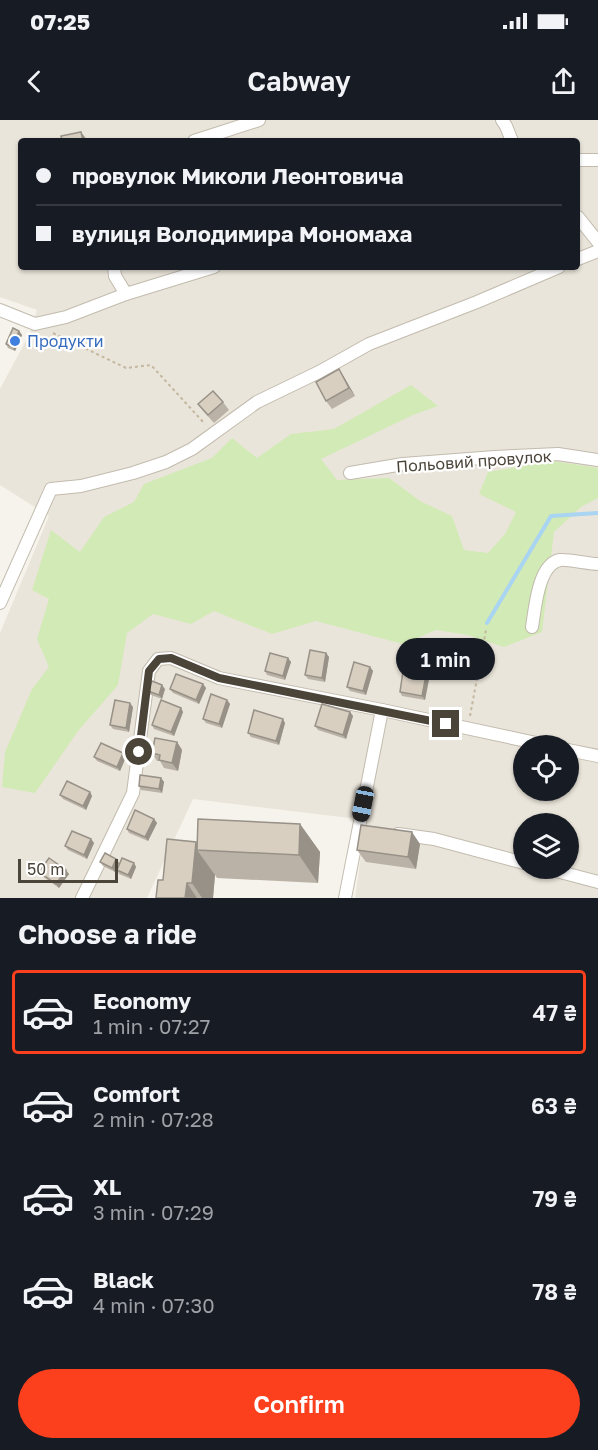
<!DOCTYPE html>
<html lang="en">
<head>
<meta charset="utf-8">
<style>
  body { margin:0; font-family:"Golos Text",sans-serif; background:#242831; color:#f1f3f6; height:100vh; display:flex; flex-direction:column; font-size:22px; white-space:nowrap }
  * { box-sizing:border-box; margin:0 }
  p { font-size:20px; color:#9ea1a6 }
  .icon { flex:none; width:33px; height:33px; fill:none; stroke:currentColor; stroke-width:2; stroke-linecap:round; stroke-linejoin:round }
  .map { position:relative; height:778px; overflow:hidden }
  .drawer { display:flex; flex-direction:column; background:#171b24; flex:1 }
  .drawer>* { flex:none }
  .guide { position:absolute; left:18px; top:18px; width:562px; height:132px; border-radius:6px; box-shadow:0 2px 4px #0004; display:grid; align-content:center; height:132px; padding:0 18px; background:#171b24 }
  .controls { position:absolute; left:513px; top:615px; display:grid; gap:12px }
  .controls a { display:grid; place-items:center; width:66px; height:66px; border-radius:50%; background:#171b24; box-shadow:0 2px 4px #0004; font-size:30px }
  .scale { position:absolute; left:18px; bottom:15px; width:100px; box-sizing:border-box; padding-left:6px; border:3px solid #4b4439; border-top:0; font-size:16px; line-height:21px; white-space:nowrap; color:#4b4439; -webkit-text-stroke:4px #fff; paint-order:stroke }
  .end { position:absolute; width:27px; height:27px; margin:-14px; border:8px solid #4b4439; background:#fff; box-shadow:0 0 0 3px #fff }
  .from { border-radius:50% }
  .bubble { position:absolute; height:42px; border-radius:21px; background:#171b24; box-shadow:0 2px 4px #0004; font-size:20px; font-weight:600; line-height:42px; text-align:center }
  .car { position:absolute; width:18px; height:36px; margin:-18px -9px; border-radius:8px; box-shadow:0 0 4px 2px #0007; background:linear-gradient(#222 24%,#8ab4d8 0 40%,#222 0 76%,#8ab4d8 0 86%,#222 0) }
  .guide b { display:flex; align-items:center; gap:21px; height:57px; font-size:22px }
  .guide b+b { border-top:2px solid #363941 }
  .guide i { width:15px; height:15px; background:#f1f3f6 }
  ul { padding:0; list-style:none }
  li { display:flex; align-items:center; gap:18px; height:84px; margin:0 12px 9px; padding:0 6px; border:3px solid transparent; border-radius:6px }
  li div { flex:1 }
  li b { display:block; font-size:22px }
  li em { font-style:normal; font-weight:600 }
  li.current { border-color:#fc3f1d }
  li>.icon { width:54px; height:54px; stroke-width:1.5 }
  h2 { padding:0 18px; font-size:27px; line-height:72px }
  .primary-button { display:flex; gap:12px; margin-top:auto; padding:12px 18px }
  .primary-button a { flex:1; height:69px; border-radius:36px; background:#fc3f1d; color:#fff; font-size:24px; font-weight:600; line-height:69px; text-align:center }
  .status { display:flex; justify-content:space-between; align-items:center; height:42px; padding:0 30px; background:#171b24; direction:ltr }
  .status svg { height:16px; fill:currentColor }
  header { display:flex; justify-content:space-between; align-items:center; height:78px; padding:0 18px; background:#171b24; font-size:27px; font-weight:600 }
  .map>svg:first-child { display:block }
  .residential { fill:#eae5da; fill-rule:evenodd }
  .green { fill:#d2eab5 }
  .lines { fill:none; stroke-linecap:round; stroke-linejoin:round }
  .stream { stroke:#a9d4f2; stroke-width:4 }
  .street-casing { stroke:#c2bbae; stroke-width:14 }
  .path { stroke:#c4b79f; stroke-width:2; stroke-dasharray:3 3; stroke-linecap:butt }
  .street { stroke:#fff; stroke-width:12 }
  .wall { fill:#bab2a6 }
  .shaded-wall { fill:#979187 }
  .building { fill:#d8cfc1; stroke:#979187; stroke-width:1.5 }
  .route { stroke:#4b4439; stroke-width:8 }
  .shop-dot { fill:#3f7fe0; stroke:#fff; stroke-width:2 }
  .labels { text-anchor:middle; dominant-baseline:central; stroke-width:4.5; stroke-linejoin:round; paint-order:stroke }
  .shop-label { font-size:16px; fill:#366cbe; stroke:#fff; text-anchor:start }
  .street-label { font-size:16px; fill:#4b4439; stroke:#fff }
</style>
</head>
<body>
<div class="status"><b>07:25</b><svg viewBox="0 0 49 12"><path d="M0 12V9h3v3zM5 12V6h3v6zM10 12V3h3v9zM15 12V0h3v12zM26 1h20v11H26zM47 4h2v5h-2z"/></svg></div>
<header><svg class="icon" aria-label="back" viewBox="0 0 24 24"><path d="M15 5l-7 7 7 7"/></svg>Cabway<svg class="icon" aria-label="share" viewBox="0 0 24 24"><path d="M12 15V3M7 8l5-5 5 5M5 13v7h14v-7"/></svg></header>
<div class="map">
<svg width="598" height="778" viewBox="0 0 598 778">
  <rect width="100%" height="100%" fill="#f6f3ec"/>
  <path class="residential" d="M 0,0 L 598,0 L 598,778 L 355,778 L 366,700 L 193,679 L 147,778 L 0,778 L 0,513 L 49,396 L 0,365 L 0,269 L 30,213 L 37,190 L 0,177 ZM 21,21 L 578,21 L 578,147 L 21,147 ZM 524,626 L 568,626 L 568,670 L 524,670 ZM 524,704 L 568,704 L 568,748 L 524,748 Z"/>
  <polygon class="green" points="411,265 438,286 413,295 321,339 337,360 389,358 420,381 452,396 464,430 488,433 505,414 516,392 479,374 488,352 553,341 598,348 598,378 581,387 554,412 542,512 504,527 468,515 436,510 403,524 316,501 272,514 214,491 191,504 153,494 127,513 118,565 78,611 35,673 2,667 5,632 32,569 49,547 37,519 49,479 32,470 51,410 80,432 104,397 134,382 144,364 212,338 232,318 257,338 291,314 334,309"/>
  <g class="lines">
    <polyline class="stream" points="487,503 551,396 598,393"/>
    <defs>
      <g id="street">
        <polyline points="502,0 506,6 512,21"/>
        <polyline points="194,21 259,0"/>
        <polyline points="578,40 598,40"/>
        <polyline points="578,97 598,122"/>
        <polyline points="578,139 598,131"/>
        <polyline points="114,147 115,156 126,174"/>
        <polyline points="0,190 35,204 66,197 126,174 214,147"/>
        <polyline points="350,353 403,344 495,337 558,334 598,340"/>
        <polyline points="0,483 51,369 81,366 133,353 166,342 192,329 257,282 319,252 369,224 477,182 559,147"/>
        <path d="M 532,507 C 535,489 538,444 560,440 C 567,439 590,444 598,444"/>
        <polyline points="568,630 598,636"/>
        <polyline points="398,714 434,719 524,743"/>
        <polyline points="545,748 598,762"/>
        <polyline points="82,778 133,673 149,551 158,539 171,538 219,558 382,590 550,626"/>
        <polyline points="345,778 382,590"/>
      </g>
    </defs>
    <use href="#street" class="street-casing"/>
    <g class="path">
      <polyline points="53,213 126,248 151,245 205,304"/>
      <polyline points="470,596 486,510"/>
    </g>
    <use href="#street" class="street"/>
  </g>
  <g class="wall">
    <polygon points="19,211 22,215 15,231 8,228 6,224"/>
    <polygon points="339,249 355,276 332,289 326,281"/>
    <polygon points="223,282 229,290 214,303 204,292 198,284"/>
    <polygon points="326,533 329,537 325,562 308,559 305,555"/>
    <polygon points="288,538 291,542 285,560 267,555 265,551"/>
    <polygon points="370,547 373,551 366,575 350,571 347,567"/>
    <polygon points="426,555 429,559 425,580 402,576 400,572"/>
    <polygon points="203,564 206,568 199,584 173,573 170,569"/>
    <polygon points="165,569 162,579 151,575 148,571"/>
    <polygon points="227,580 230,584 222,608 206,603 203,599"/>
    <polygon points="133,587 129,612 113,609 110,605"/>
    <polygon points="181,588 183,592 174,616 154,609 152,605"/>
    <polygon points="350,592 353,596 346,619 318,610 315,606"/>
    <polygon points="285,603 279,625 251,617 248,613"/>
    <polygon points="177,622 182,630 178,651 164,648 160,641 157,641 152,633"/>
    <polygon points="123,633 126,637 120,651 97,641 94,637"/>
    <polygon points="161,658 164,662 162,673 141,670 139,666"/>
    <polygon points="90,672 92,676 86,690 63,679 60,675"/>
    <polygon points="154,699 157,703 148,721 129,713 127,709"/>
    <polygon points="300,704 320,732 318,763 217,758 215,755 213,778 156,778 163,760 197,724"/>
    <polygon points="91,719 94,723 87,739 68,730 65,726"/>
    <polygon points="420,724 416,749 366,742 357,730"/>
    <polygon points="116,739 119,743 115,752 103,746 100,742"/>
    <polygon points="134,743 136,747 131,759 119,754 117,750"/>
    <polygon points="39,752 69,754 59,768 42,756"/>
  </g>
  <g class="shaded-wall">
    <polygon points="81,12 87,20 87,21 83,21"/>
    <polygon points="19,211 22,215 15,231 12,227"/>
    <polygon points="339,249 344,257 355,276 349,268"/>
    <polygon points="326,533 329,537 325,562 322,558"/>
    <polygon points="288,538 291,542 285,560 283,556"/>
    <polygon points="370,547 373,551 366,575 363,571"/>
    <polygon points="426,555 429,559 425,580 422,576"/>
    <polygon points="203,564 206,568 199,584 196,580"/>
    <polygon points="162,565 165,569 162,579 159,575"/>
    <polygon points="227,580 230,584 222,608 219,604"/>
    <polygon points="130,583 133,587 129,612 126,608"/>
    <polygon points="181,588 183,592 174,616 171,612"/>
    <polygon points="350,592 353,596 346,619 343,615"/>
    <polygon points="283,599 285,603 279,625 276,621"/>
    <polygon points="177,622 182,630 178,651 172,643"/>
    <polygon points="123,633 126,637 120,651 117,647"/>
    <polygon points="161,658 164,662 162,673 159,669"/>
    <polygon points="90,672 92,676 86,690 83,686"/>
    <polygon points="154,699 157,703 148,721 145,717"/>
    <polygon points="300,704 320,732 318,763 299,735"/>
    <polygon points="412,712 420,724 416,749 408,737"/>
    <polygon points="91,719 94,723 87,739 84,735"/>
    <polygon points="196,722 202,730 197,730 215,755 213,778 202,778 192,763"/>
    <polygon points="116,739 119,743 115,752 112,748"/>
    <polygon points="134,743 136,747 131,759 128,755"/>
    <polygon points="66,750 69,754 59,768 56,764"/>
    <polygon points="187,763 197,778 185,778"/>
  </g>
  <g class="building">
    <polygon points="81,12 83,21 62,21 61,16"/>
    <polygon points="13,208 19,211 12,227 6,224"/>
    <polygon points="339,249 349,268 326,281 316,262"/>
    <polygon points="213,271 223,282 208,295 198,284"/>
    <polygon points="310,530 326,533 322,558 305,555"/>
    <polygon points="270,533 288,538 283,556 265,551"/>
    <polygon points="354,542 370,547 363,571 347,567"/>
    <polygon points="403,551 426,555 422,576 400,572"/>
    <polygon points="176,554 203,564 196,580 170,569"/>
    <polygon points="152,561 162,565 159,575 148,571"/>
    <polygon points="211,574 227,580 219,604 203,599"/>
    <polygon points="115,580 130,583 126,608 110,605"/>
    <polygon points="161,580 181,588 171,612 152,605"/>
    <polygon points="322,584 350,592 343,615 315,606"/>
    <polygon points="254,590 283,599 276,621 248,613"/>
    <polygon points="155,618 177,622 172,643 159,640 160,635 152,633"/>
    <polygon points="101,623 123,633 117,647 94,637"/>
    <polygon points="140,655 161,658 159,669 139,666"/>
    <polygon points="67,661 90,672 83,686 60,675"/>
    <polygon points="135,690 154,699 145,717 127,709"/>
    <polygon points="198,699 300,704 299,735 197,730"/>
    <polygon points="361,705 412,712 408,737 357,730"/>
    <polygon points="72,711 91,719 84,735 65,726"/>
    <polygon points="167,719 196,722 192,763 187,763 185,778 156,778 158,760 163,760"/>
    <polygon points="105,733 116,739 112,748 100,742"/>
    <polygon points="49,738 66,750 56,764 39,752"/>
    <polygon points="122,738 134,743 128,755 117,750"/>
  </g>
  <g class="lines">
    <polyline class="route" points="139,632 149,551 159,539 171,538 219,558 446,604"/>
  </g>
  <circle class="shop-dot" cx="15" cy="221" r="6"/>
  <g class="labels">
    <g class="shop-label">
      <text x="27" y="221">Продукти</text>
    </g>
    <g class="street-label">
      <text transform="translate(474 341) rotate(-4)">Польовий провулок</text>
    </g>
  </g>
</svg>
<div class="controls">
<a><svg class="icon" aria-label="locate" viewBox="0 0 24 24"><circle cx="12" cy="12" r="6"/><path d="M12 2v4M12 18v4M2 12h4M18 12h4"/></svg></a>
<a><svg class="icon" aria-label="layers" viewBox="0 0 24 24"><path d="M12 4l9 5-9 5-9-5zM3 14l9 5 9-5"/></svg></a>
</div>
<div class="scale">50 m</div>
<i class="end from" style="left:139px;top:632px"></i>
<i class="end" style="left:446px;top:604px"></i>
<div class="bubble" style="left:396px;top:518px;width:99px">1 min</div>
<i class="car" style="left:363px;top:684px;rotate:191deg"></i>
<div class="guide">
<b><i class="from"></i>провулок Миколи Леонтовича</b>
<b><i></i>вулиця Володимира Мономаха</b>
</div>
</div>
<section class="drawer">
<h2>Choose a ride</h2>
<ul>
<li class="current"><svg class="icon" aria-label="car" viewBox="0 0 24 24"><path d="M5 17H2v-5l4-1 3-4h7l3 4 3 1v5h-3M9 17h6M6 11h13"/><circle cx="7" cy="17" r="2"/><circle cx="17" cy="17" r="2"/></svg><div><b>Economy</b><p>1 min · 07:27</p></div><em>47 ₴</em></li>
<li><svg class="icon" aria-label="car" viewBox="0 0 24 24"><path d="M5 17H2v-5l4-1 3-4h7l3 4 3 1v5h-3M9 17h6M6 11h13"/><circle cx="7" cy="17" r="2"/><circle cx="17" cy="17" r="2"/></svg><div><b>Comfort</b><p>2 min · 07:28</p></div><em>63 ₴</em></li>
<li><svg class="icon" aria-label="car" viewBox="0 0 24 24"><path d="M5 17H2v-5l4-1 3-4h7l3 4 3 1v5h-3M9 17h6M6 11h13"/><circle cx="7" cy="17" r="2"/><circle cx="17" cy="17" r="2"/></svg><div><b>XL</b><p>3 min · 07:29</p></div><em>79 ₴</em></li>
<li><svg class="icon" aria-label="car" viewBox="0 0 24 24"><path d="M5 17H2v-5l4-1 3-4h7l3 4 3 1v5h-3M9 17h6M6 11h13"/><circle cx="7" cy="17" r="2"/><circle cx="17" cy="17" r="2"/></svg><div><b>Black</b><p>4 min · 07:30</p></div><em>78 ₴</em></li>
</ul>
<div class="primary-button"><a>Confirm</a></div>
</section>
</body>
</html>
